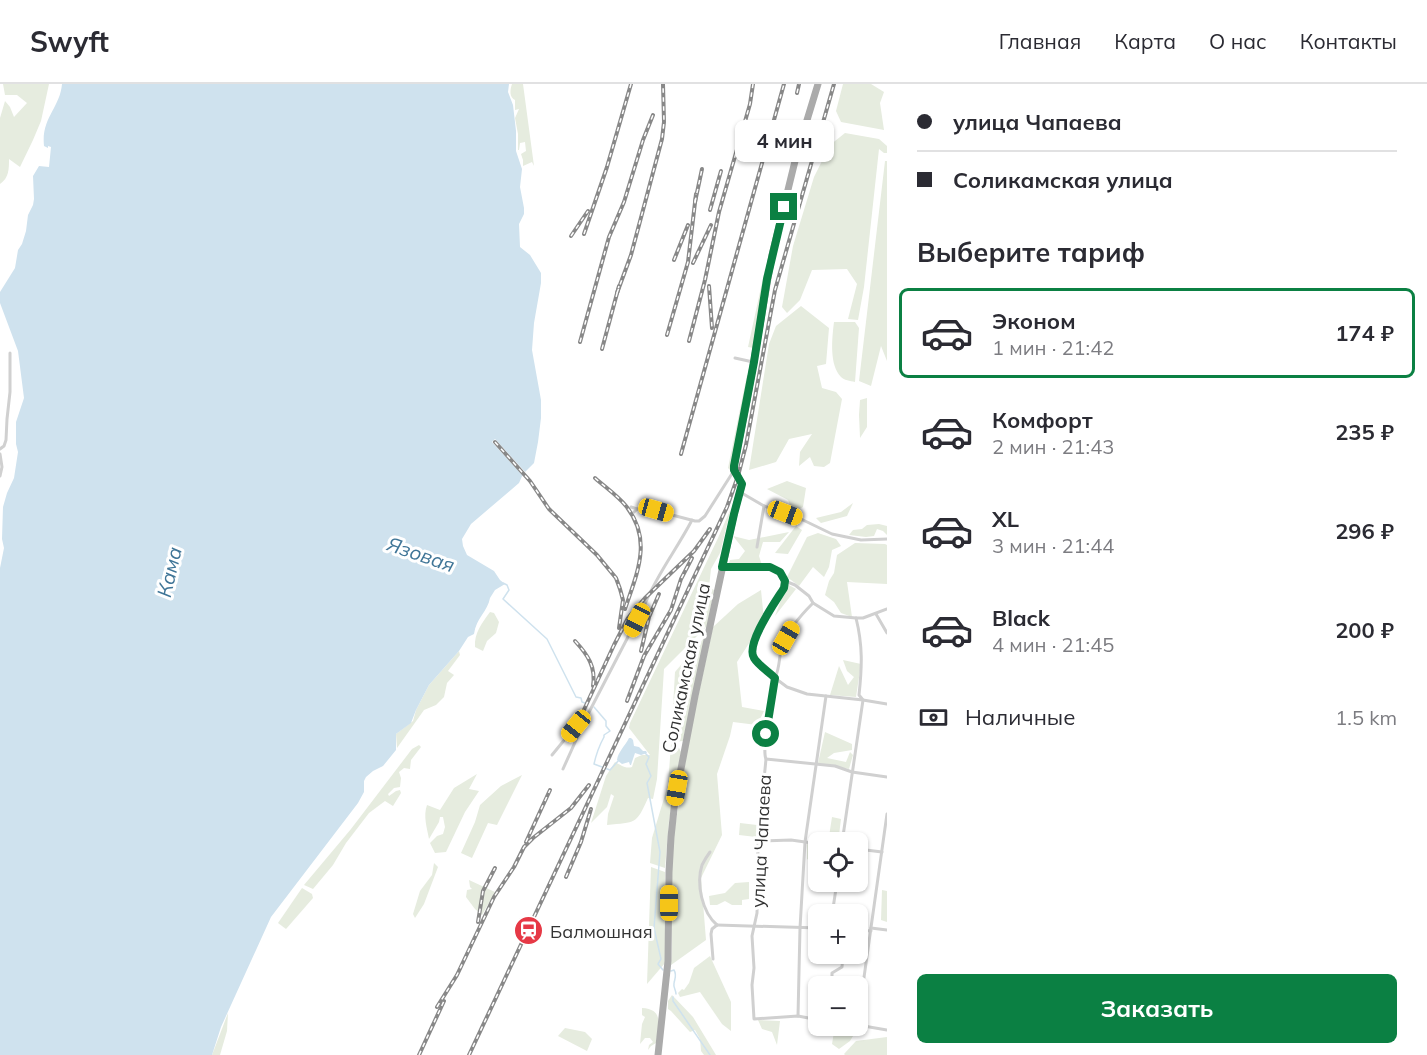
<!DOCTYPE html>
<html lang="ru">
<head>
<meta charset="utf-8">
<style>
  body { margin:0; font-family:Mulish,sans-serif; background:#f7f7f7; color:#2b2b33; height:100vh; display:flex; flex-direction:column; font-size:22px; white-space:nowrap }
  * { box-sizing:border-box; margin:0 }
  p { font-size:20px; color:#7c7c81 }
  .icon { flex:none; width:33px; height:33px; fill:none; stroke:currentColor; stroke-width:2; stroke-linecap:round; stroke-linejoin:round }
  .map { position:relative; flex:1; overflow:hidden }
  .details { display:flex; flex-direction:column; background:#fff; width:540px }
  .details>* { flex:none }
  .guide { display:grid; align-content:center; height:132px; padding:0 30px; background:#fff }
  .controls { position:absolute; left:808px; top:748px; display:grid; gap:12px }
  .controls a { display:grid; place-items:center; width:60px; height:60px; border-radius:9px; background:#fff; box-shadow:0 2px 4px #0004; font-size:30px }
  .end { position:absolute; width:27px; height:27px; margin:-14px; border:8px solid #0b8043; background:#fff; box-shadow:0 0 0 3px #fff }
  .from { border-radius:50% }
  .bubble { position:absolute; height:42px; border-radius:9px; background:#fff; box-shadow:0 2px 4px #0004; font-size:20px; font-weight:700; line-height:42px; text-align:center }
  .car { position:absolute; width:18px; height:36px; margin:-18px -9px; border-radius:8px; box-shadow:0 0 4px 2px #0007; background:linear-gradient(#f5c518 24%,#345 0 40%,#f5c518 0 76%,#345 0 86%,#f5c518 0) }
  .guide b { display:flex; align-items:center; gap:21px; height:57px; font-size:22px }
  .guide b+b { border-top:2px solid #e1e1e2 }
  .guide i { width:15px; height:15px; background:#2b2b33 }
  ul { padding:0; list-style:none }
  li { display:flex; align-items:center; gap:18px; height:90px; margin:0 12px 9px; padding:0 18px; border:3px solid transparent; border-radius:9px }
  li div { flex:1 }
  li b { display:block; font-size:22px }
  li em { font-style:normal; font-weight:700 }
  li.on { border-color:#0b8043 }
  li>.icon { width:54px; height:54px; stroke-width:1.5 }
  h2 { padding:0 30px; font-size:27px; line-height:72px }
  .pay { display:flex; align-items:center; gap:15px; height:66px; padding:0 30px; font-size:22px }
  .pay p { margin-inline-start:auto }
  .cta { display:flex; gap:12px; margin-top:auto; padding:12px 30px }
  .cta a { flex:1; height:69px; border-radius:9px; background:#0b8043; color:#fff; font-size:24px; font-weight:700; line-height:69px; text-align:center }
  header { display:flex; align-items:center; gap:36px; box-sizing:border-box; height:84px; padding:0 30px; background:#fff; border-bottom:2px solid #e1e1e2 }
  header strong { font-size:28px }
  nav { display:flex; gap:33px; margin-inline-start:auto; font-size:21px }
  main { display:flex; flex:1; min-height:0 }
  .map>svg:first-child { display:block }
  .green { fill:#e6ecdf }
  .water { fill:#cfe2ee }
  .pier { fill:#fff }
  .lines { fill:none; stroke-linecap:round; stroke-linejoin:round }
  .stream { stroke:#cfe2ee; stroke-width:1.5 }
  .street { stroke:#d0d0d0; stroke-width:3 }
  .primary { stroke:#ababab; stroke-width:7 }
  .rail-casing { stroke:#888; stroke-width:4 }
  .rail { stroke:#fff; stroke-width:1.5; stroke-dasharray:4.5; stroke-linecap:butt }
  .route { stroke:#0b8043; stroke-width:8 }
  .labels { text-anchor:middle; dominant-baseline:central; stroke-width:6; stroke-linejoin:round; paint-order:stroke }
  .street-label { font-size:18px; fill:#333; stroke:#fff }
  .poi-label { font-size:18px; fill:#333; stroke:#fff; text-anchor:start }
  .water-label { font-size:20px; font-style:italic; fill:#3f7597; stroke:#fff }
</style>
</head>
<body>
<header>
<strong>Swyft</strong>
<nav><a>Главная</a><a>Карта</a><a>О нас</a><a>Контакты</a></nav>
</header>
<main>
<div class="map">
<svg width="887" height="971" viewBox="0 0 887 971">
  <rect width="100%" height="100%" fill="#fff"/>
  <g class="green">
    <path d="M 3,0 L 49,0 L 41,37 L 33,56 L 20,83 L 9,75 C 9,85 9,94 0,100 L 0,34 L 5,17 L 10,23 L 14,33 L 27,19 L 17,11 L 5,11 Z"/>
    <path d="M 512,0 L 523,0 L 534,82 L 532,78 L 523,82 L 523,76 L 521,70 L 526,67 L 525,58 L 520,59 L 519,66 L 518,66 L 518,50 L 515,34 L 519,25 L 515,26 L 515,16 C 509,13 510,6 512,0 Z"/>
    <polygon points="843,0 871,0 884,8 880,19 884,46 841,38 836,27"/>
    <polygon points="845,49 879,55 887,62 887,69 884,69 879,65 864,203 858,236 848,235 857,200 847,185 812,186 800,216 787,229 782,223 793,162 814,93 830,61"/>
    <polygon points="885,77 887,77 887,277 881,262 871,302 859,297"/>
    <polygon points="765,185 754,270 754,264 748,263"/>
    <polygon points="801,222 829,244 826,280 817,282 822,304 836,308 842,315 830,379 824,383 814,382 810,373 799,382 800,368 812,350 789,355 776,378 749,386 769,260 776,242"/>
    <path d="M 834,238 L 855,238 L 859,244 L 855,298 C 850,297 844,296 841,293 C 829,281 832,254 834,238 Z"/>
    <polygon points="747,291 750,292 731,387 728,384"/>
    <polygon points="867,314 867,343 860,354 859,331 860,316"/>
    <polygon points="787,397 806,404 803,423 793,428 788,416 767,405"/>
    <polygon points="853,419 847,432 821,439 816,434 841,428"/>
    <path d="M 731,424 L 720,469 L 711,485 L 709,503 L 714,506 L 707,542 L 664,585 L 657,695 L 653,715 L 648,714 C 636,741 636,738 607,741 L 608,730 L 614,712 L 611,710 L 607,723 L 591,739 L 606,692 L 615,678 C 621,681 625,685 632,683 L 635,674 L 642,671 L 650,671 L 629,644 L 630,639 L 718,454 Z"/>
    <polygon points="879,440 887,442 887,451 883,447 877,445 874,452 866,453 849,451 853,446 862,445 867,441"/>
    <polygon points="796,442 802,446 788,470 775,469"/>
    <polygon points="789,448 780,458 763,458 759,472 762,481 741,480 728,481 730,476 739,475 745,467 733,452 749,456"/>
    <polygon points="818,449 836,455 841,462 832,466 829,483 824,493 813,483 799,502 787,493 807,453"/>
    <polygon points="855,459 885,460 887,461 887,500 847,498 852,533 841,529 834,518 825,511 829,497 834,489 837,471"/>
    <polygon points="787,500 796,505 775,532"/>
    <polygon points="761,506 764,536 737,578 742,623 764,627 757,641 733,638 730,652 717,690 722,751 701,794 706,856 671,881 672,862 671,786 674,750 689,655 713,543 738,520"/>
    <path d="M 490,528 L 494,529 L 499,538 L 496,549 L 487,557 L 483,567 L 475,563 C 474,549 482,539 490,528 Z"/>
    <polygon points="705,553 683,657 671,658 675,588"/>
    <polygon points="459,567 460,571 448,587 454,591 447,599 444,613 436,621 424,626 397,664 396,650 413,637 416,626 429,601"/>
    <polygon points="843,576 861,580 856,613 830,611 839,582 848,601 854,593 847,587"/>
    <polygon points="825,648 852,660 852,666 834,669 827,674 846,678 850,668 853,671 849,685 818,679"/>
    <polygon points="671,660 677,660 681,668 669,737 665,784 650,779 652,754 668,701"/>
    <polygon points="419,661 421,663 411,676 410,685 404,684 399,688 401,694 400,703 394,704 388,710 389,712 396,707 400,706 401,709 393,722 385,717 369,729 346,759 333,781 313,805 304,801 351,745 412,665"/>
    <path d="M 477,690 L 469,705 L 479,707 L 465,728 L 446,768 L 435,769 L 430,759 L 437,752 L 443,750 L 445,743 L 443,733 L 440,733 L 439,738 L 429,755 C 427,744 423,732 427,721 L 440,726 L 454,704 Z"/>
    <polygon points="522,691 497,741 488,739 472,774 461,769 475,738 480,721 501,702"/>
    <polygon points="832,733 841,735 838,759 828,759"/>
    <polygon points="740,739 757,741 756,753 739,751"/>
    <polygon points="807,760 819,762 819,779 817,781 807,775"/>
    <polygon points="434,779 438,783 424,820 415,834 413,830 420,807 432,791"/>
    <polygon points="651,783 665,788 666,866 665,879 647,900"/>
    <polygon points="469,796 495,808 482,831 475,825 466,813 467,806 472,805 470,803"/>
    <polygon points="749,798 749,815 742,816 742,821 732,821 725,817 717,821 710,821 709,812 725,809 735,799"/>
    <polygon points="302,804 312,810 313,814 286,845 278,839"/>
    <polygon points="882,806 887,807 887,838 881,836"/>
    <polygon points="710,872 731,918 731,947 722,940 700,908 680,913 678,909 682,905 684,906 689,899 694,884"/>
    <polygon points="672,911 693,933 716,971 704,971 701,967 700,955 695,946 690,948 671,927 668,925 668,917"/>
    <path d="M 642,924 C 665,925 658,943 656,959 L 651,962 L 648,966 L 649,961 L 653,958 L 650,954 L 645,954 L 640,960 L 642,940 L 645,933 L 642,931 Z"/>
    <polygon points="228,929 227,947 220,971 212,971"/>
    <polygon points="758,936 780,937 777,961 772,948 762,945"/>
    <polygon points="837,942 842,943 841,948 853,952 850,957 839,965 832,960 834,948"/>
    <polygon points="565,944 585,948 592,955 587,967 558,952"/>
    <polygon points="887,953 887,971 845,971 844,970 856,957"/>
  </g>
  <g class="water">
    <path d="M 62,0 L 509,0 L 508,8 L 513,21 L 516,47 L 516,67 L 522,85 L 520,103 L 524,124 L 524,130 L 519,140 L 520,163 L 530,171 L 541,189 L 541,199 L 534,239 L 532,266 L 541,316 L 541,334 L 538,358 L 534,379 L 523,390 L 519,399 L 471,440 L 462,455 L 463,462 L 467,471 L 494,487 L 500,496 L 505,500 L 495,506 L 490,514 C 488,527 476,534 474,550 L 468,553 L 459,567 L 429,601 L 416,626 L 411,639 L 396,650 L 396,666 L 383,682 L 373,687 L 366,693 L 364,697 L 364,708 L 358,719 L 271,833 L 221,943 L 212,971 L 0,971 L 0,484 L 4,464 L 2,455 L 3,423 L 7,409 L 14,394 L 18,368 L 16,360 L 16,338 L 24,314 L 18,267 L 0,219 L 0,208 L 15,184 L 18,166 L 22,160 L 26,147 L 28,131 L 33,121 L 34,115 L 33,92 L 39,82 L 49,83 L 51,63 L 48,62 L 48,64 L 44,62 C 41,34 60,24 62,0 Z"/>
    <path d="M 629,654 L 631,654 L 633,656 L 634,662 L 639,663 L 643,667 L 646,667 L 647,669 L 641,671 L 635,669 L 631,681 L 630,681 L 629,678 L 622,680 L 617,676 C 618,668 625,662 629,654 Z"/>
  </g>
  <polygon class="pier" points="495,355 527,390 525,394 492,358"/>
  <g class="lines">
    <g class="stream">
      <polyline points="503,499 507,501 509,506 503,515 547,555 576,613 581,614 582,618 585,619"/>
      <path d="M 594,623 L 606,637 L 606,642 L 610,647 L 604,651 L 604,653 C 599,662 596,671 594,680 L 610,686 L 619,676"/>
      <polyline points="645,669 649,673 646,680 651,692 647,699 660,768 654,844 661,875 658,880 663,886"/>
      <path d="M 671,887 L 674,886 C 677,891 675,894 674,899 C 673,903 676,906 676,910"/>
      <polyline points="673,913 673,917 710,971"/>
    </g>
    <g class="street">
      <polyline points="735,274 753,278"/>
      <polyline points="0,365 4,362 6,356 7,335 10,308 10,269"/>
      <polyline points="0,370 2,383 0,392"/>
      <polyline points="740,408 764,422 803,436 832,450 861,456 887,455"/>
      <polyline points="631,423 637,425"/>
      <polyline points="634,428 637,425 653,426 695,437 699,437 705,432 733,388"/>
      <polyline points="757,463 764,422"/>
      <polyline points="724,483 770,483 780,488 785,497 795,501 809,512 813,519 834,532 856,534 863,534 887,525"/>
      <polyline points="785,497 784,504 756,552 753,562 752,568 754,574 775,594 787,603 807,610 863,616 887,620"/>
      <path d="M 813,519 C 801,531 789,544 782,561 C 779,572 780,584 775,594 C 773,609 761,664 766,675 L 758,757 L 757,829 L 752,852 L 754,884 L 752,901 L 754,935 L 798,932 L 819,936"/>
      <polyline points="876,530 887,549"/>
      <polyline points="552,671 579,638 584,635"/>
      <polyline points="766,675 835,682 852,688 887,693"/>
      <path d="M 563,685 L 586,634 L 645,520 C 657,490 677,465 692,436"/>
      <polyline points="758,757 791,756 819,760"/>
      <path d="M 842,759 L 863,616 L 859,611 C 862,583 863,562 856,534"/>
      <polyline points="858,765 882,768"/>
      <path d="M 710,768 C 707,772 704,777 702,781 C 696,800 702,828 717,841"/>
      <polyline points="832,831 837,798"/>
      <polyline points="717,841 819,844"/>
      <polyline points="871,844 887,846"/>
      <polyline points="858,846 871,847"/>
      <polyline points="713,875 711,850 712,845 717,841"/>
      <polyline points="832,903 832,889 842,883 843,870"/>
      <polyline points="798,932 800,844 805,758 826,612"/>
      <polyline points="858,936 887,730"/>
      <polyline points="858,941 887,946"/>
    </g>
    <polyline class="primary" points="658,971 668,877 669,788 671,753 675,716 695,612 734,430 742,400 734,386 734,382 747,317 772,171 797,69 818,0"/>
    <defs>
      <g id="rail">
        <polyline points="797,9 799,0"/>
        <polyline points="695,118 702,85"/>
        <polyline points="710,126 721,87"/>
        <polyline points="584,150 607,83 631,0"/>
        <polyline points="571,152 588,127"/>
        <polyline points="674,176 688,141"/>
        <polyline points="693,179 711,141"/>
        <polyline points="709,202 712,244"/>
        <polyline points="617,209 631,171 662,55 664,38 663,0"/>
        <polyline points="667,251 688,178 696,110"/>
        <polyline points="689,257 705,196 719,128 750,20 753,0"/>
        <polyline points="580,258 609,153 624,118 643,56 653,31"/>
        <polyline points="602,265 619,202"/>
        <polyline points="495,358 530,397 549,425 597,471 616,494 620,505 623,516 619,544"/>
        <polyline points="681,370 784,0"/>
        <path d="M 595,394 C 605,403 618,412 626,422 C 653,456 637,489 625,525"/>
        <path d="M 575,557 C 588,571 596,583 593,602"/>
        <polyline points="641,567 649,533 659,510"/>
        <polyline points="627,617 644,572 671,526 681,495 692,474"/>
        <polyline points="582,630 614,561 628,534 645,514 694,467 710,445"/>
        <polyline points="526,758 550,706"/>
        <polyline points="566,793 581,758 591,725"/>
        <polyline points="478,838 483,807 495,784"/>
        <polyline points="437,923 457,891 494,813 514,783 524,763 533,754 571,724 589,701"/>
        <polyline points="419,971 444,917"/>
        <polyline points="469,971 727,423 738,392 746,361 775,206 834,0"/>
      </g>
    </defs>
    <use href="#rail" class="rail-casing"/>
    <use href="#rail" class="rail"/>
  </g>
  <g class="lines">
    <path class="route" d="M 766,650 L 775,594 C 769,588 758,581 754,574 C 745,560 776,517 784,504 L 785,497 L 780,488 L 770,483 L 722,483 L 734,430 L 742,400 L 734,386 L 734,382 L 754,278 L 767,195 L 784,123"/>
  </g>
  <defs>
    <symbol id="station-disc" viewBox="-11 -11 22 22"><circle r="9.5" fill="#e63946" stroke="#fff"/><path d="M-3-6H3Q5-6 5-4V2Q5 4 3 4L4.5 6H3L1.5 4h-3L-3 6H-4.5L-3 4Q-5 4-5 2V-4Q-5-6-3-6ZM-3.5-4v3h7v-3ZM-3.5 1v1.5H-2V1ZM2 1v1.5H3.5V1Z" fill="#fff"/></symbol>
  </defs>
  <g fill-rule="evenodd">
    <use href="#station-disc" x="512" y="830" width="33" height="33"/>
  </g>
  <g class="labels">
    <g class="street-label">
      <text transform="translate(686 584) rotate(-78)">Соликамская улица</text>
      <text transform="translate(761 757) rotate(-87)">улица Чапаева</text>
    </g>
    <g class="poi-label">
      <text x="550" y="847">Балмошная</text>
    </g>
    <g class="water-label">
      <text transform="translate(421 470) rotate(19)">Язовая</text>
      <text transform="translate(169 488) rotate(-77)">Кама</text>
    </g>
  </g>
</svg>
<div class="controls">
<a><svg class="icon" aria-label="locate" viewBox="0 0 24 24"><circle cx="12" cy="12" r="6"/><path d="M12 2v4M12 18v4M2 12h4M18 12h4"/></svg></a>
<a>+</a>
<a>−</a>
</div>
<i class="end from" style="left:766px;top:650px"></i>
<i class="end" style="left:784px;top:123px"></i>
<div class="bubble" style="left:735px;top:36px;width:99px">4 мин</div>
<i class="car" style="left:656px;top:426px;rotate:106deg"></i>
<i class="car" style="left:785px;top:429px;rotate:111deg"></i>
<i class="car" style="left:637px;top:536px;rotate:207deg"></i>
<i class="car" style="left:786px;top:554px;rotate:30deg"></i>
<i class="car" style="left:576px;top:642px;rotate:219deg"></i>
<i class="car" style="left:677px;top:704px;rotate:190deg"></i>
<i class="car" style="left:669px;top:819px;rotate:0deg"></i>
</div>
<section class="details">
<div class="guide">
<b><i class="from"></i>улица Чапаева</b>
<b><i></i>Соликамская улица</b>
</div>
<h2>Выберите тариф</h2>
<ul>
<li class="on"><svg class="icon" aria-label="car" viewBox="0 0 24 24"><path d="M5 17H2v-5l4-1 3-4h7l3 4 3 1v5h-3M9 17h6M6 11h13"/><circle cx="7" cy="17" r="2"/><circle cx="17" cy="17" r="2"/></svg><div><b>Эконом</b><p>1 мин · 21:42</p></div><em>174 ₽</em></li>
<li><svg class="icon" aria-label="car" viewBox="0 0 24 24"><path d="M5 17H2v-5l4-1 3-4h7l3 4 3 1v5h-3M9 17h6M6 11h13"/><circle cx="7" cy="17" r="2"/><circle cx="17" cy="17" r="2"/></svg><div><b>Комфорт</b><p>2 мин · 21:43</p></div><em>235 ₽</em></li>
<li><svg class="icon" aria-label="car" viewBox="0 0 24 24"><path d="M5 17H2v-5l4-1 3-4h7l3 4 3 1v5h-3M9 17h6M6 11h13"/><circle cx="7" cy="17" r="2"/><circle cx="17" cy="17" r="2"/></svg><div><b>XL</b><p>3 мин · 21:44</p></div><em>296 ₽</em></li>
<li><svg class="icon" aria-label="car" viewBox="0 0 24 24"><path d="M5 17H2v-5l4-1 3-4h7l3 4 3 1v5h-3M9 17h6M6 11h13"/><circle cx="7" cy="17" r="2"/><circle cx="17" cy="17" r="2"/></svg><div><b>Black</b><p>4 мин · 21:45</p></div><em>200 ₽</em></li>
</ul>
<div class="pay"><svg class="icon" aria-label="cash" viewBox="0 0 24 24"><path d="M3 7h18v10H3z"/><circle cx="12" cy="12" r="2"/></svg>Наличные<p>1.5 km</p></div>
<div class="cta"><a>Заказать</a></div>
</section>
</main>
</body>
</html>
